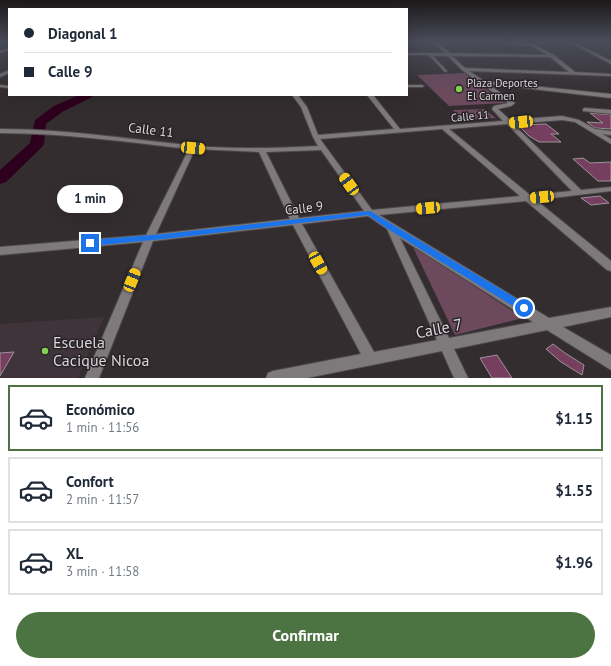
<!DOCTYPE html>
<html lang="es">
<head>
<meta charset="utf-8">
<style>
  body { margin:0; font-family:"PT Sans",sans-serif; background:#f2f2f3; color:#1f2937; height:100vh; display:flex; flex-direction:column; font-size:15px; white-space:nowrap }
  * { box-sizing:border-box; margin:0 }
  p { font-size:13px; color:#747a83 }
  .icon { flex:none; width:22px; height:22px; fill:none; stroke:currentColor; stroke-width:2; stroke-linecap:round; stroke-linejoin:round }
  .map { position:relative; height:378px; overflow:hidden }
  .drawer { display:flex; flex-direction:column; background:#fff; flex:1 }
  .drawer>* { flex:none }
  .guide { position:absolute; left:8px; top:8px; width:400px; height:88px; border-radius:0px; box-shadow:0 4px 16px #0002; display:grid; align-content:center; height:88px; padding:0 16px; background:#fff }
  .end { position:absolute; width:18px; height:18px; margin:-9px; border:5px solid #1a73e8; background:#fff; box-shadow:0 0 0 2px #fff }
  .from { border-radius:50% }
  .bubble { position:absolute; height:28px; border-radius:14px; background:#fff; box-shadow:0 4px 16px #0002; font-size:13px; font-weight:700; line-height:28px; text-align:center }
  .car { position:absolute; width:12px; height:24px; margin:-12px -6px; border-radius:5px; box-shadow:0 0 3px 1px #0007; background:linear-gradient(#f5c518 24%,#345 0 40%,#f5c518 0 76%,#345 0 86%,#f5c518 0) }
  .guide b { display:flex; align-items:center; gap:14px; height:38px; font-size:15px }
  .guide b+b { border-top:1px solid #e0e1e3 }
  .guide i { width:10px; height:10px; background:#1f2937 }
  ul { padding:7px 0 0; list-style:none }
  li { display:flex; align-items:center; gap:12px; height:66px; margin:0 8px 6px; padding:0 8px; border:2px solid #e0e1e3; border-radius:0px }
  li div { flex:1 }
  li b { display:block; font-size:15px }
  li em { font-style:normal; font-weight:700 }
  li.active { border-color:#4c7442 }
  li>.icon { width:36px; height:36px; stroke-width:1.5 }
  .cta { display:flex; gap:8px; margin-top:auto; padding:8px 16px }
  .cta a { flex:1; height:46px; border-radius:24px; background:#4c7442; color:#fff; font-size:16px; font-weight:700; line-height:46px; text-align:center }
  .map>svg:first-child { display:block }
  .built { fill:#40343b }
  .green { fill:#6c495d }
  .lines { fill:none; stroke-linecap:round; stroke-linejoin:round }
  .stream { stroke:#2d001d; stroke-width:1.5 }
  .river { fill:#2d001d; fill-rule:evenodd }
  .building { fill:#763e5f; stroke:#9b9498 }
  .service-casing { stroke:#4e484b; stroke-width:2.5 }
  .minor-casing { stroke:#4e484b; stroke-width:2 }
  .service { stroke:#7e7a7c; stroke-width:2 }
  .minor { fill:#7e7a7c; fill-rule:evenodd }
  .route { fill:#1a73e8 }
  .poi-dot { fill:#82d04f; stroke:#292327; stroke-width:1.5 }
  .labels { text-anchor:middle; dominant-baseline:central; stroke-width:3; stroke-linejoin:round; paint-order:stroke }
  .far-poi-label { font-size:11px; fill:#dad6d8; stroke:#292327; text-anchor:start }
  .far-street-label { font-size:11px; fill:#dad6d8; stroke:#292327 }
  .street-label { font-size:13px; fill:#dad6d8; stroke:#292327 }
  .near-street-label { font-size:16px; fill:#dad6d8; stroke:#292327 }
  .near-poi-label { font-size:16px; fill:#dad6d8; stroke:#292327; text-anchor:start }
</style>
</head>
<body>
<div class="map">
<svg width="611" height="378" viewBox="0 0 611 378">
  <rect width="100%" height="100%" fill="#332d30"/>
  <polygon class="built" points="104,317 78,378 0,378 0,324"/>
  <g class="green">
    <polygon points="464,73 505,103 449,106 417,75"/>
    <polygon points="484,109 496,118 463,120 453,110"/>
    <polygon points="412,245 523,318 455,335"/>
  </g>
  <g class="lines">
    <polyline class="stream" points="407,48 417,50"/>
    <polygon class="river" points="79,95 93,95 92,97 62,112 46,124 44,144 42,147 6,182 0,184 0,170 30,143 35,120 54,106"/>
  </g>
  <g class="building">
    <polygon points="590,113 611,115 611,129 595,128 587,122 603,123"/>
    <polygon points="546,124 559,134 551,134 561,142 539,142 529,136 518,125"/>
    <polygon points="583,158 590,163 611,162 611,181 598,181 573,159"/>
    <polygon points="600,196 609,203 591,205 581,198"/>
    <polygon points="553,344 565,353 584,365 582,375 561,362 546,349"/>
    <polygon points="14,352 0,376 0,353"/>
    <polygon points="497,355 512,378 492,378 480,358"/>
  </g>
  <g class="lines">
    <defs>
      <polyline id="service" points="509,44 534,45"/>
      <g id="minor">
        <path d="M 432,41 L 436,41 L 450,53 L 547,55 L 523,41 L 527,41 L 554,55 L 575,72 L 611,74 L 611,76 L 469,71 L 484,81 L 611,94 L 611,98 L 488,84 L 515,103 L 511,106 L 498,109 L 510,120 L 562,116 L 579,120 L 595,129 L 611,131 L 611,135 L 602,134 L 611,139 L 611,144 L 575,122 L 562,120 L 513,124 L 581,190 L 611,187 L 611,191 L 536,200 L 611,261 L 611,271 L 607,270 L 526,201 L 379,215 L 549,318 L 611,307 L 611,317 L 563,327 L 611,355 L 611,370 L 547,330 L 454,349 L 468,378 L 454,378 L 442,351 L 307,378 L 266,378 L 268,373 L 273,371 L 361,354 L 293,225 L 153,241 L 99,378 L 85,378 L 143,242 L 0,255 L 0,247 L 146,235 L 189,149 C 126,142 64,133 0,133 L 0,129 C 70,129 139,141 209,147 C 245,149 282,148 318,146 L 313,137 L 301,107 L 292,95 L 298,95 L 307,107 L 318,135 L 394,129 L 367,95 L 373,95 L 400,129 L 503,121 L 492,109 L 494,106 L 508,103 L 462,70 L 448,56 L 433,56 L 447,71 L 445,72 L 429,55 L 407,55 L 407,53 L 445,53 ZM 452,56 L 550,57 L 569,72 L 465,68 ZM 507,124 L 572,191 L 530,195 L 449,129 ZM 442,129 L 520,196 L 372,210 L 320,139 ZM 195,149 L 259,152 L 290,219 L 156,234 ZM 321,150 L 364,211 L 299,218 L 266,152 ZM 368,216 L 387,229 L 437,340 L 374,352 L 302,224 ZM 400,238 L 533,322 L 449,338 Z"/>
        <polygon points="568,41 572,41 611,61 611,64"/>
        <polygon points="9,48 9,50 0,53 0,51"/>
        <polygon points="9,70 9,73 0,77 0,74"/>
        <polygon points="0,85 9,86 9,88 0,87"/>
        <polygon points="407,85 422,85 424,86 422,87 407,87"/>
        <polygon points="585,108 611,110 611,114 583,111 583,109"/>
      </g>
    </defs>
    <use href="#service" class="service-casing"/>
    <use href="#minor" class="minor-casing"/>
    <use href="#service" class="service"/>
    <use href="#minor" class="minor"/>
  </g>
  <linearGradient id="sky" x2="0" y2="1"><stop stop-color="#1c191a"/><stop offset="0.44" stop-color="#4a4c59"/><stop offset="1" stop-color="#4a4c59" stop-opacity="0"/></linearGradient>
  <rect width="611" height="94" fill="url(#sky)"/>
  <polygon class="route" points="370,211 527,305 529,308 527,311 524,312 521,311 388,229 368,215 164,239 90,246 86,243 90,240 164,234"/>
  <g class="poi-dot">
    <circle cx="459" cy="89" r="4"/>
    <circle cx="45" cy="351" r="4"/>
  </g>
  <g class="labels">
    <g class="far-poi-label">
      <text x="467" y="83">Plaza Deportes<tspan x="467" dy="13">El Carmen</tspan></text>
    </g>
    <g class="far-street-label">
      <text transform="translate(470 116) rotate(-5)">Calle 11</text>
    </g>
    <g class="street-label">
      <text transform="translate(151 130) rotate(7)">Calle 11</text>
      <text transform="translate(304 208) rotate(-7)">Calle 9</text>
    </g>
    <g class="near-street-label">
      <text transform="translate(439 328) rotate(-11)">Calle 7</text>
    </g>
    <g class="near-poi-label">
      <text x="53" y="342">Escuela<tspan x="53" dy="18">Cacique Nicoa</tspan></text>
    </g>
  </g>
</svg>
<i class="end from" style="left:524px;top:308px"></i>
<i class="end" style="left:90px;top:243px"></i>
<div class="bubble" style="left:57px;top:185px;width:66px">1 min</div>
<i class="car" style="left:521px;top:122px;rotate:264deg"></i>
<i class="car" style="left:193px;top:148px;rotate:95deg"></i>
<i class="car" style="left:349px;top:184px;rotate:324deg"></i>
<i class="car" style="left:542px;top:197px;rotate:265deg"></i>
<i class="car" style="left:428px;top:208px;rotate:265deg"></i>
<i class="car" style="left:318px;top:263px;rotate:151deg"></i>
<i class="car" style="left:132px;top:280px;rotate:22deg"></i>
<div class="guide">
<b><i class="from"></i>Diagonal 1</b>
<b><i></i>Calle 9</b>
</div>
</div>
<section class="drawer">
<ul>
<li class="active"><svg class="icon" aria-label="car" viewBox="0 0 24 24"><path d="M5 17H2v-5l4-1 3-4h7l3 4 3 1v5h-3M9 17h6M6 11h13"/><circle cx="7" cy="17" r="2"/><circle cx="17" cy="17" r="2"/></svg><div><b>Económico</b><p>1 min · 11:56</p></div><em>$1.15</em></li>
<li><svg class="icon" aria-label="car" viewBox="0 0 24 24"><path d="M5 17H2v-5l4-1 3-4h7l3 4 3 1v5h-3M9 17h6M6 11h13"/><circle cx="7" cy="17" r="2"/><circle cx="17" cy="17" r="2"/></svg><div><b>Confort</b><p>2 min · 11:57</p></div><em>$1.55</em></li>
<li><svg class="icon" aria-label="car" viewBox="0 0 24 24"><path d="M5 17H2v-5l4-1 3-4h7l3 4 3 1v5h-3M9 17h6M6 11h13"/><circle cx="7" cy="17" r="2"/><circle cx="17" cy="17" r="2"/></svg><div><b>XL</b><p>3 min · 11:58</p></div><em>$1.96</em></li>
</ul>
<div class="cta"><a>Confirmar</a></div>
</section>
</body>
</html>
